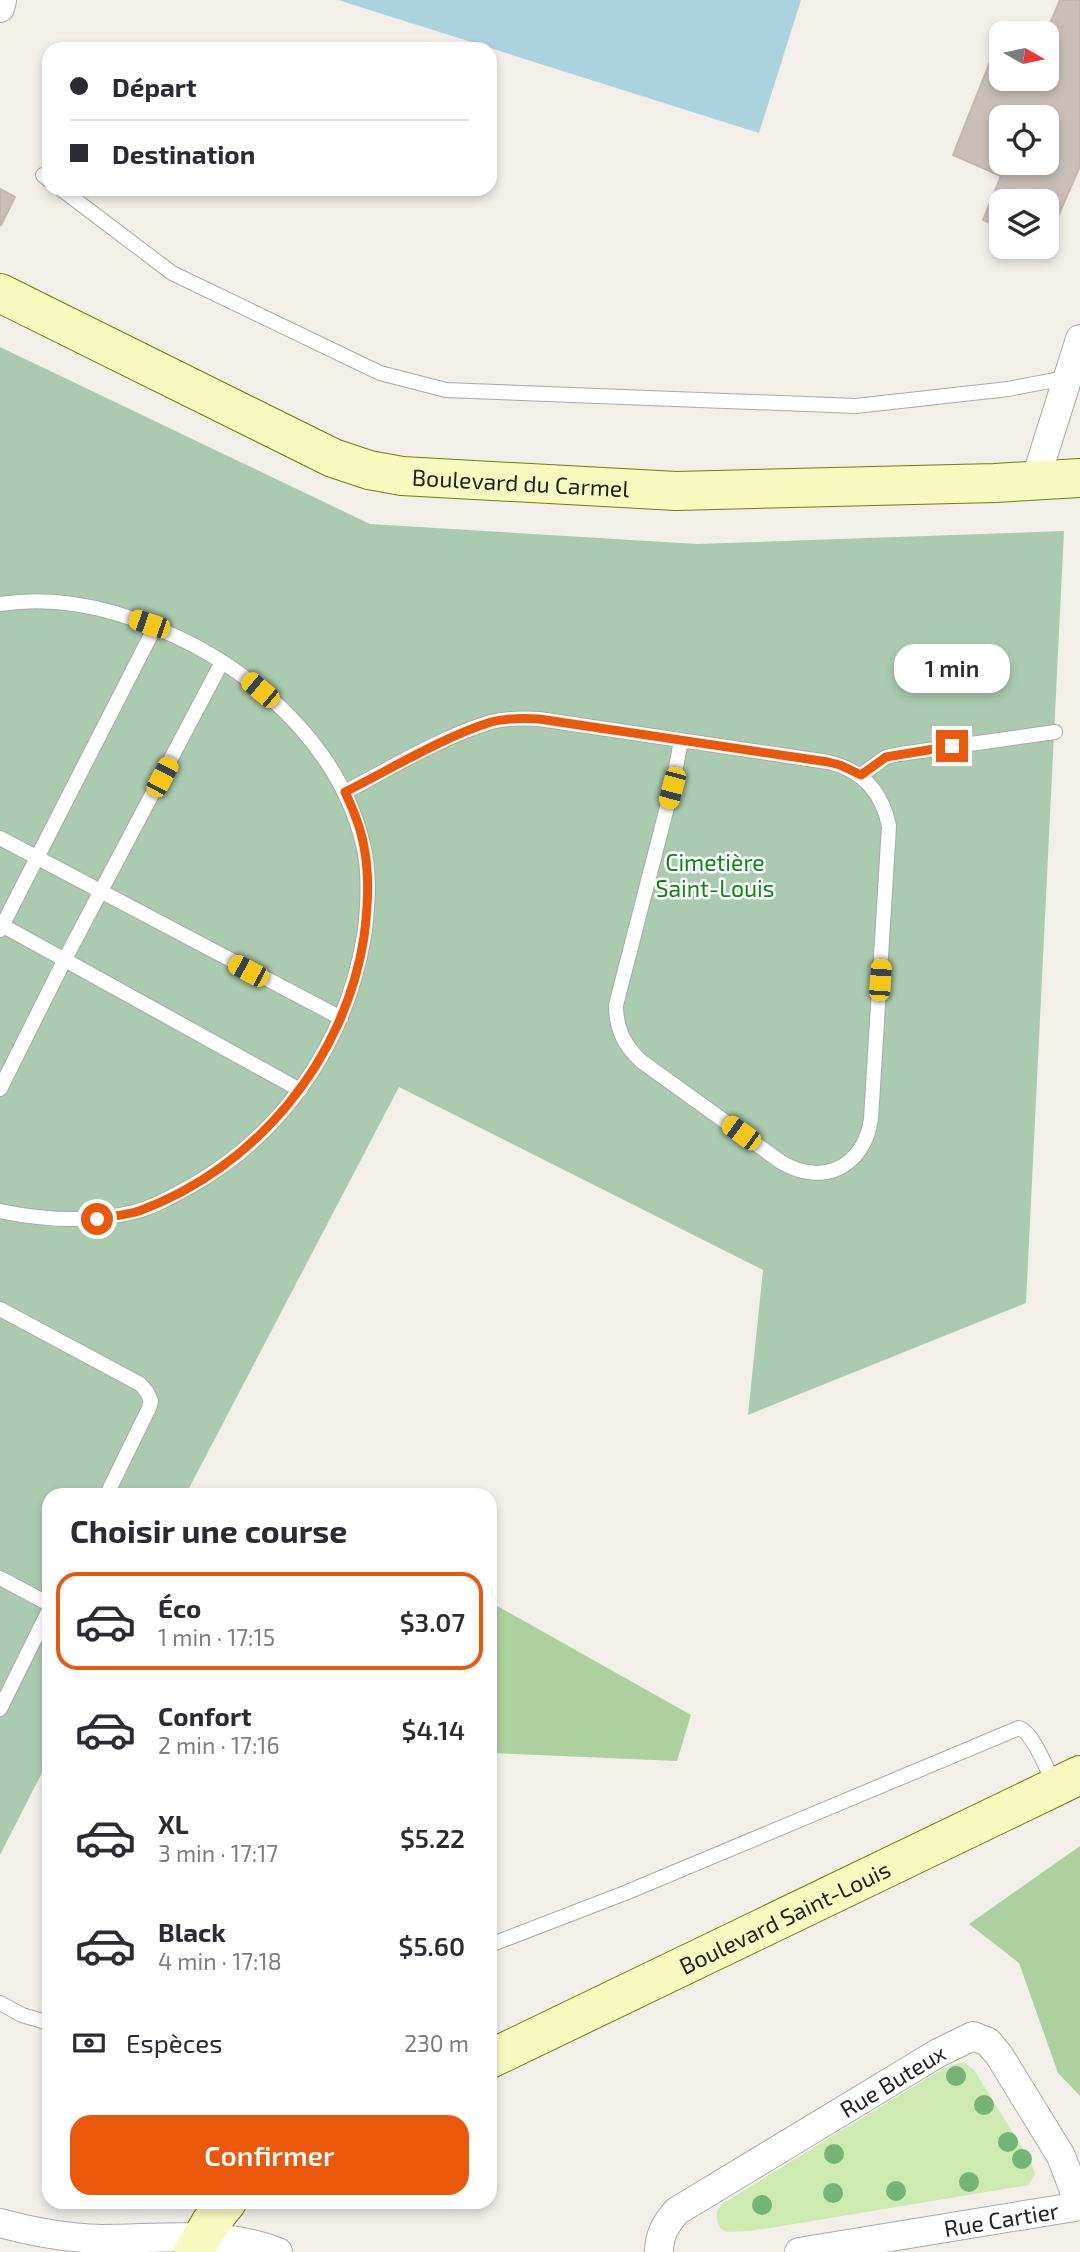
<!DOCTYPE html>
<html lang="fr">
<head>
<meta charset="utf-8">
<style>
  body { margin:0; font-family:"Exo 2",sans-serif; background:#f7f7f7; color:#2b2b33; height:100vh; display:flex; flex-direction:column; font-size:26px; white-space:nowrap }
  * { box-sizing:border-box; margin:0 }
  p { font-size:23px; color:#7c7c81 }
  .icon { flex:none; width:38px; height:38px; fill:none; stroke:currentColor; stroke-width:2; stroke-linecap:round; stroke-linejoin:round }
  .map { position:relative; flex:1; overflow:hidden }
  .drawer { position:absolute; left:42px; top:1488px; width:455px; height:721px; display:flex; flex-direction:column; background:#fff; border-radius:21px; box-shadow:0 4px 10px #0003 }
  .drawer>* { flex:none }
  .top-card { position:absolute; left:42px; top:42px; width:455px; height:154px; border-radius:21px; box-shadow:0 4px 10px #0003; display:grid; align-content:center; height:154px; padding:0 28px; background:#fff }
  .needle { width:46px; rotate:99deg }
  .fabs { position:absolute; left:989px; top:21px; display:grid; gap:14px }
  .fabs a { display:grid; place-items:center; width:70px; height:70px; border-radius:14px; background:#fff; box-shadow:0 4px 10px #0003; font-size:35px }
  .end { position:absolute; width:32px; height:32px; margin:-16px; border:9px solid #ea580c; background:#fff; box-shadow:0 0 0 4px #fff }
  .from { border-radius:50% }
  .bubble { position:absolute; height:49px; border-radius:21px; background:#fff; box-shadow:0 4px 10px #0003; font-size:23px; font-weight:600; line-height:49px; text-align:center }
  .car { position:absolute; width:21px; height:42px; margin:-21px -10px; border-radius:9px; box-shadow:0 0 5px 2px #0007; background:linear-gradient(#f5c518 24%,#345 0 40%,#f5c518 0 76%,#345 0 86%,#f5c518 0) }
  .top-card b { display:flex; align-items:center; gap:24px; height:66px; font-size:26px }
  .top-card b+b { border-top:2px solid #e1e1e2 }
  .top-card i { width:18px; height:18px; background:#2b2b33 }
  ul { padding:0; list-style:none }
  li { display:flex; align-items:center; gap:21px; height:98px; margin:0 14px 10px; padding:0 14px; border:4px solid transparent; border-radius:21px }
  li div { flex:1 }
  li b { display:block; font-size:26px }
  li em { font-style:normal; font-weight:600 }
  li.current { border-color:#ea580c }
  li>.icon { width:63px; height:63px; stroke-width:1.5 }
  h2 { padding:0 28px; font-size:32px; line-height:84px }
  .pay { display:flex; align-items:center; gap:18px; height:77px; padding:0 28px; font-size:26px }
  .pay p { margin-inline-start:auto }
  .primary-button { display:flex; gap:14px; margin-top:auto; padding:14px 28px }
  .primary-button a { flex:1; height:80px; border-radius:21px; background:#ea580c; color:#fff; font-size:28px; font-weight:600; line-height:80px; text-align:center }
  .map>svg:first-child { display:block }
  .grass { fill:#cdebb0 }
  .forest { fill:#add19e }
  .cemetery { fill:#aacbaf }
  .water { fill:#aad3df }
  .building { fill:#c7bfb8; stroke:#c4b6ab; stroke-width:2; fill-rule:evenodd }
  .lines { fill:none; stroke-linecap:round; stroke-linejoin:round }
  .lane-casing { stroke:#a9a9a9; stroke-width:16 }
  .street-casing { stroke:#a9a9a9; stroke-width:30 }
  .secondary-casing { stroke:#707d05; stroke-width:40 }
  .lane { stroke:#fff; stroke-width:14 }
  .street { stroke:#fff; stroke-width:28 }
  .secondary { stroke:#f7fabf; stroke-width:38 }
  .tree { fill:#74b475 }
  .route { stroke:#ea580c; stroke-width:9 }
  .labels { text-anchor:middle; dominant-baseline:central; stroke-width:5; stroke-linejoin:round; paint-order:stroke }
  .street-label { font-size:23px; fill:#222; stroke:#fff }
  .park-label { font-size:23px; fill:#0c8416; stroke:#fff }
</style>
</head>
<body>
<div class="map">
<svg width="1080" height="2252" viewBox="0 0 1080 2252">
  <rect width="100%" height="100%" fill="#f2efe9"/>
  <path class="grass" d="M 959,2063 L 965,2063 L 974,2070 L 1030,2160 L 1035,2174 L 1029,2185 L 751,2231 L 727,2232 L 721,2229 C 714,2217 715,2210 725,2202 L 944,2068 Z"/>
  <g class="forest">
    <polygon points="490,1602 691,1715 677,1761 490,1753"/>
    <polygon points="1080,1846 1080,2096 1058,2073 1019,1963 969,1924"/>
  </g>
  <polygon class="cemetery" points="0,347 370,524 697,544 1064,531 1026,1303 748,1415 763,1270 399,1087 186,1494 49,1494 49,1759 0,1855"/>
  <polygon class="water" points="338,0 801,0 759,133"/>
  <g class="building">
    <path d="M 1060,0 L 1080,0 L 1080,166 L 1046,244 L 1046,201 L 1001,201 L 1001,228 L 983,220 L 1001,176 L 953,155 L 996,47 L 1001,50 L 1001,79 L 1046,79 L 1046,33 ZM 1001,117 L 1046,117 L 1046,163 L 1001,163 Z"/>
    <polygon points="0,189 15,197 1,225 0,224"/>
  </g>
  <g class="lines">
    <defs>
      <g id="lane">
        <polyline points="43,175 49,180"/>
        <polyline points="61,189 172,273 380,373 446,390 856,406 1008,389 1071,377"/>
        <path d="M 0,604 C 69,593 137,615 197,647 C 274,689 342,757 363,844 C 370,871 368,902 365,930 C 349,1037 287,1131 193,1185 C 175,1195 154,1207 134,1212 C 90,1223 44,1220 0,1211"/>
        <polyline points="861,775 886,757 900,754 1055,732"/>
        <path d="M 345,792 C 391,768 441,737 491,722 C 507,718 523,718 539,719 L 828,762 C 863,770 882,792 889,826 L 871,1119 C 864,1167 823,1187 781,1162 L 641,1061 C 624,1045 616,1029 616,1005 L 672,788 L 681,741"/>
        <polyline points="0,838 341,1018"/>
        <polyline points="0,924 300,1090"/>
        <polyline points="0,930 155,627"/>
        <polyline points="0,1089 65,959 222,662"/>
        <polyline points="0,1309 140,1384 147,1392 151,1401 149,1408 107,1494"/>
        <polyline points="0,1578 49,1604"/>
        <polyline points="0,1709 49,1610"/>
        <path d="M 490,1945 L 625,1893 L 1019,1728 C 1034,1733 1048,1772 1055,1787"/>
        <polyline points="0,2003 22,2015 49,2023"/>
      </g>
      <g id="street">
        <polyline points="0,8 2,0"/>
        <polyline points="1035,481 1080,339"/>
        <path d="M 0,2223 C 33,2232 67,2238 101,2239 C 161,2239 222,2230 278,2252"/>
        <path id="s1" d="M 659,2252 C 659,2235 666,2223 677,2211 L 938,2053 L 973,2036 L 988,2042 L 999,2055 L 1061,2156 L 1080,2206"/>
        <path id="s2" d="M 799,2252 L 1080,2206"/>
      </g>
      <g id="secondary">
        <path id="s3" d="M 0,293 L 333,458 L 369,470 L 402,476 L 676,491 L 995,483 L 1080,478"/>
        <path id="s4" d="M 490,2059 L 1080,1775"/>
        <polyline points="193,2252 211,2222 227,2202"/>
      </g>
    </defs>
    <use href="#lane" class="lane-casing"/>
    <use href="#street" class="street-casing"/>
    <use href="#secondary" class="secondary-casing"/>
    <use href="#lane" class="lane"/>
    <use href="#street" class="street"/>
    <use href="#secondary" class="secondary"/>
  </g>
  <g class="tree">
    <circle cx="956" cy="2076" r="10"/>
    <circle cx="984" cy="2105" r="10"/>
    <circle cx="1008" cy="2142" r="10"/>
    <circle cx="834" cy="2154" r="10"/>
    <circle cx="1022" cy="2159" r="10"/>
    <circle cx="969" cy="2182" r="10"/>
    <circle cx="896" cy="2191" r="10"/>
    <circle cx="833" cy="2193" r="10"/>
    <circle cx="762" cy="2205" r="10"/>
  </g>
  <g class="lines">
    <path class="route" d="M 97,1219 C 111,1216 126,1215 139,1211 C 256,1168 345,1060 364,937 C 368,907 370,876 364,847 C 361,828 353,809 345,792 C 391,769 443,737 491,722 C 507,718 523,718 539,719 L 828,762 L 840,765 L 861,775 L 886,757 L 952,746"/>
  </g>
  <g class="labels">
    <g class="street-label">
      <text stroke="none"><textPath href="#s3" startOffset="562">Boulevard du Carmel</textPath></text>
      <text stroke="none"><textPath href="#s4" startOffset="327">Boulevard Saint-Louis</textPath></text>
      <text stroke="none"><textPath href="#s1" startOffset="298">Rue Buteux</textPath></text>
      <text stroke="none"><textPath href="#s2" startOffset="205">Rue Cartier</textPath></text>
    </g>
    <g class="park-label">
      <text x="715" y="862">Cimetière<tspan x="715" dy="26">Saint-Louis</tspan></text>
    </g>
  </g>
</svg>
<div class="fabs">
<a><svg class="needle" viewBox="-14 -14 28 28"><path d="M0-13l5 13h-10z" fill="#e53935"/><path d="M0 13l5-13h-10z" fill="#7c7c81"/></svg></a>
<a><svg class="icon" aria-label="locate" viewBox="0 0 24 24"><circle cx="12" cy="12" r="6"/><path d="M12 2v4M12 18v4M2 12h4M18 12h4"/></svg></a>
<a><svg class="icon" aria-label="layers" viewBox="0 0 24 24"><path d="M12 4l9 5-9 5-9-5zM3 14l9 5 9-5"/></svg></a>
</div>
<i class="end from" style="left:97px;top:1219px"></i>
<i class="end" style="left:952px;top:746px"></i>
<div class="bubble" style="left:894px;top:644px;width:116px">1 min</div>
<i class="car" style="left:149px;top:624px;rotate:289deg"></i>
<i class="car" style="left:260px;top:690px;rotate:310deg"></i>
<i class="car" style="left:162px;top:777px;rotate:28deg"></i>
<i class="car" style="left:672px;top:788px;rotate:195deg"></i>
<i class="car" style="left:248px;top:971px;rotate:298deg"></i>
<i class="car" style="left:880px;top:980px;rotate:4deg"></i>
<i class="car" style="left:741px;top:1133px;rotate:306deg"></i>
<div class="top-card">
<b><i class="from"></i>Départ</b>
<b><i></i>Destination</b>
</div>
<section class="drawer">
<h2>Choisir une course</h2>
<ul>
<li class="current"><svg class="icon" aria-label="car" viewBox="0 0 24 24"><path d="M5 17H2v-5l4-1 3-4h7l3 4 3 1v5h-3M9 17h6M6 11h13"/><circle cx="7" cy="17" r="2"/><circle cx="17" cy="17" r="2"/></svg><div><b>Éco</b><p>1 min · 17:15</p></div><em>$3.07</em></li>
<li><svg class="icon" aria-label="car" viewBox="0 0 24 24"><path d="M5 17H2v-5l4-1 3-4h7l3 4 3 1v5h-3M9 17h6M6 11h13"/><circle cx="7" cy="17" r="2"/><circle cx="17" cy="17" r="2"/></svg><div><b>Confort</b><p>2 min · 17:16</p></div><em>$4.14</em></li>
<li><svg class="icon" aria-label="car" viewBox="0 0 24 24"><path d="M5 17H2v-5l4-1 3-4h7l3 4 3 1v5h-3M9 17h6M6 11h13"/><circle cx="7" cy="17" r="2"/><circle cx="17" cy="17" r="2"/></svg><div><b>XL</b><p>3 min · 17:17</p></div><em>$5.22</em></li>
<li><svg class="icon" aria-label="car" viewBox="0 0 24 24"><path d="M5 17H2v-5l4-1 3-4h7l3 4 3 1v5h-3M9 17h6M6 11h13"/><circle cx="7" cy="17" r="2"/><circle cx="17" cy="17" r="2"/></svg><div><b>Black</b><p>4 min · 17:18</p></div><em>$5.60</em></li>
</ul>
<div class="pay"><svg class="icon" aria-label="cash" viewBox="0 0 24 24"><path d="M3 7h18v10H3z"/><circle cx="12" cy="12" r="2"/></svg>Espèces<p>230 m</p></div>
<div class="primary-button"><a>Confirmer</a></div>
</section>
</div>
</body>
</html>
